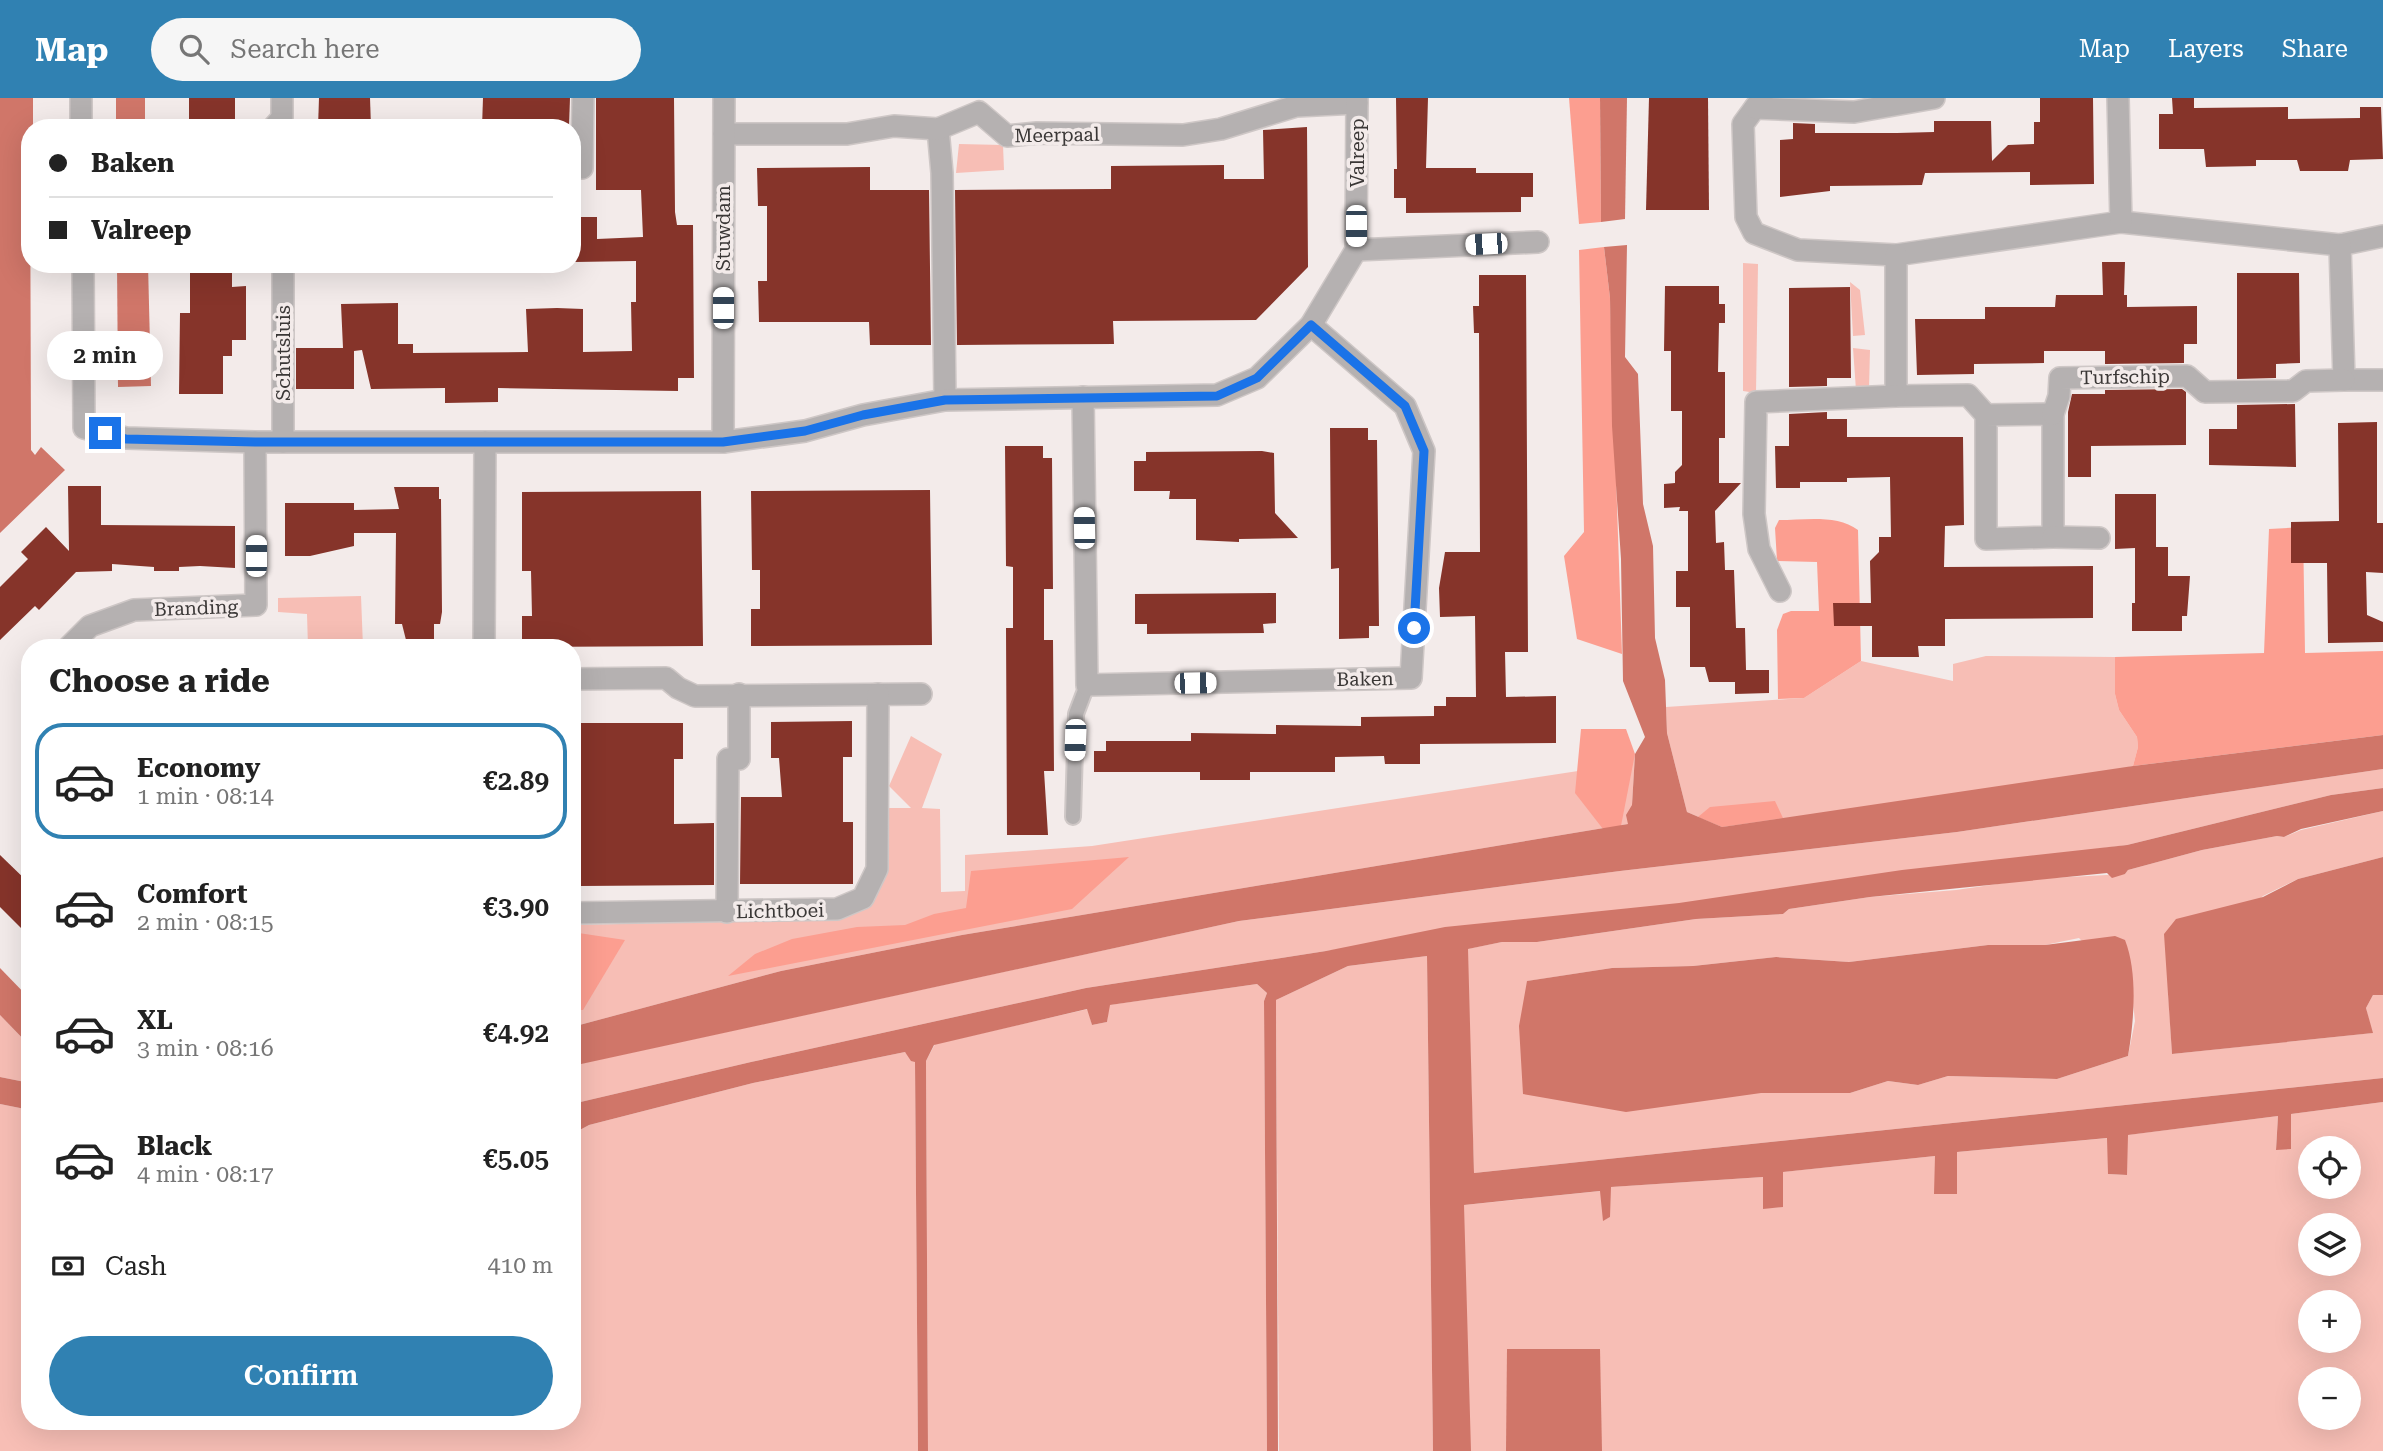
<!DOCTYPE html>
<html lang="en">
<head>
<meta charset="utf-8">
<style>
  body { margin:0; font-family:"Roboto Serif",serif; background:#f6f6f6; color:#222; height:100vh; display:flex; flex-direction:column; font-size:26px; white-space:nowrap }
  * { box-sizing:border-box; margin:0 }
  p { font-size:23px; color:#767676 }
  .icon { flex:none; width:38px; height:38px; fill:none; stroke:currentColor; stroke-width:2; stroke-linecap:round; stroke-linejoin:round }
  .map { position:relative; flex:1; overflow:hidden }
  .details { position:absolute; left:21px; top:541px; width:560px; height:791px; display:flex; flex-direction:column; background:#fff; border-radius:28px; box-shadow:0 7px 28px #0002 }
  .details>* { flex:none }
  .guide { position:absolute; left:21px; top:21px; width:560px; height:154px; border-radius:28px; box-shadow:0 7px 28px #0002; display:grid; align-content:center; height:154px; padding:0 28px; background:#fff }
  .controls { position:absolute; left:2298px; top:1038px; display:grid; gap:14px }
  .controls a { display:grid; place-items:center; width:63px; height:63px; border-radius:50%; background:#fff; box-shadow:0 7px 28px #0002; font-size:35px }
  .end { position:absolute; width:32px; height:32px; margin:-16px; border:9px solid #1a73e8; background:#fff; box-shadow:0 0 0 4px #fff }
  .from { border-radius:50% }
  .bubble { position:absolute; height:49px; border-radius:24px; background:#fff; box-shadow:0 7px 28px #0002; font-size:23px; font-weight:600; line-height:49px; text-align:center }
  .car { position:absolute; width:21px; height:42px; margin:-21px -10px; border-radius:9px; box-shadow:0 0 5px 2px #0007; background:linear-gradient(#fff 24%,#345 0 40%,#fff 0 76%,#345 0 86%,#fff 0) }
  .guide b { display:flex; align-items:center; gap:24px; height:66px; font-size:26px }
  .guide b+b { border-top:2px solid #e0e0e0 }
  .guide i { width:18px; height:18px; background:#222 }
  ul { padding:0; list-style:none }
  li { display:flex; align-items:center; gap:21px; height:116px; margin:0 14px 10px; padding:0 14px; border:4px solid transparent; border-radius:28px }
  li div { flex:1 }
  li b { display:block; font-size:26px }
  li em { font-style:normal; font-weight:600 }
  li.active { border-color:#3081b2 }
  li>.icon { width:63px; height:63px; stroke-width:1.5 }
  h2 { padding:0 28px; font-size:32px; line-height:84px }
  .pay { display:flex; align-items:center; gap:18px; height:77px; padding:0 28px; font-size:26px }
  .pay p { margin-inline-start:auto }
  .button { display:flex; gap:14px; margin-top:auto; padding:14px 28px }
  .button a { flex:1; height:80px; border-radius:42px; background:#3081b2; color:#fff; font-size:28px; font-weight:600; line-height:80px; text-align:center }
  header { display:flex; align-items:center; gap:42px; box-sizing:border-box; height:98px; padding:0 35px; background:#3081b2; color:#fff }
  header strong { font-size:33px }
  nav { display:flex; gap:38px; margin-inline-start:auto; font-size:24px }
  .search { width:490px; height:63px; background:#f6f6f6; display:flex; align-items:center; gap:18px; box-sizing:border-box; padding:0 24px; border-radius:38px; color:#767676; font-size:26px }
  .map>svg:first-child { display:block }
  .green { fill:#f7beb5; fill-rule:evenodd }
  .forest { fill:#fc9e90 }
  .water { fill:#d07669 }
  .building { fill:#86342a }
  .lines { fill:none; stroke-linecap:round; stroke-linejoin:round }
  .lane-casing { stroke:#cec7c6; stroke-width:18 }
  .street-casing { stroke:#cec7c6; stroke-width:24 }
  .lane { stroke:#b5b1b1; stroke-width:14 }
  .street { stroke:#b5b1b1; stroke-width:21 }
  .route { stroke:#1a73e8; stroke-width:9 }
  .labels { text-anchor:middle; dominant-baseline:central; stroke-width:7; stroke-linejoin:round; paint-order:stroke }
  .street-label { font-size:19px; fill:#3a3736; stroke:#f3ebea }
</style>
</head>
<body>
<header>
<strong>Map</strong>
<div class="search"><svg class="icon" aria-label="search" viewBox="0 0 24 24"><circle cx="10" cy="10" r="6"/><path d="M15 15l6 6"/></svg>Search here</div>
<nav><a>Map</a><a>Layers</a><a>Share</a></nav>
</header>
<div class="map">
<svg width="2383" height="1353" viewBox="0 0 2383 1353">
  <rect width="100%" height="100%" fill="#f3ebea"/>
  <g class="green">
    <polygon points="959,46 1003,47 1004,72 956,75"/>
    <polygon points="1743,165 1758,166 1756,295 1743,293"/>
    <polygon points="1850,184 1860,192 1865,237 1853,238"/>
    <polygon points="1853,250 1870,252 1869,291 1856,292"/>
    <polygon points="361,498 363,549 308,549 307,516 278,514 278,500"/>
    <polygon points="1986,558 2115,559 2115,596 2119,612 2137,639 2138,649 2133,668 2060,686 1722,729 1687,714 1667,635 1666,609 1804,600 1861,563 1953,583 1953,566"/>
    <polygon points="911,638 942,656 922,710 940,711 941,794 965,793 965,757 1092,748 1578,673 1635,656 1632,707 1628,726 962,837 781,873 572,929 572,827 807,822 870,804 888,774 886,710 911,710 889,688"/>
    <polygon points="2383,671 2383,690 2331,697 2127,747 1326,853 1086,890 751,964 572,1006 572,968 583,965 1239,823 1620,773 1957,734"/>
    <path d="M 2383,713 L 2383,759 L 2298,781 L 2263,798 L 2168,891 L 2172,956 L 2372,935 L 2366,910 L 2373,897 L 2383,897 L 2383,980 L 1474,1075 L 1467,851 L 1502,844 L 1537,844 L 1696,821 L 1783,816 L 1789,811 L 1870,799 L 1956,792 L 2032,781 L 2125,776 L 2128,772 L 2202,752 L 2277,738 L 2284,739 L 2301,732 ZM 2079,840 L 2132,896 L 2135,923 L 2128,958 L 2057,981 L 1948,978 L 1918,987 L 1888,983 L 1850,995 L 1761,995 L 1528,883 L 1612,870 L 1693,868 L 1776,859 L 1849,864 L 1988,847 L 2045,847 Z"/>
    <polygon points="1427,858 1433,1353 1279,1353 1276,902 1348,868"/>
    <polygon points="1257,886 1267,895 1264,903 1267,1353 928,1353 926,963 935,946 1088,911 1092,927 1107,924 1109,907"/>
    <polygon points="0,917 30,948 30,985 0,979"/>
    <polygon points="905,954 915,963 918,1353 0,1353 0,1006 30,1012 30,1323 572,1323 572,1032 578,1033 589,1027 753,985"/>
    <path d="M 2383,1004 L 2383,1353 L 1462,1353 L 1464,1107 L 1601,1093 L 1604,1122 L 1610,1119 L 1610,1089 L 1763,1079 L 1763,1110 L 1782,1109 L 1782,1074 L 1935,1058 L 1956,1096 L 1957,1054 L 2108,1040 L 2108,1076 L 2127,1077 L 2127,1037 L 2278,1018 L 2276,1051 L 2291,1051 L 2291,1016 ZM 2310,1050 L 2348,1050 L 2348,1088 L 2310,1088 ZM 2310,1127 L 2348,1127 L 2348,1166 L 2310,1166 ZM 2310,1204 L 2348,1204 L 2348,1242 L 2310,1242 ZM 2310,1281 L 2348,1281 L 2348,1320 L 2310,1320 Z"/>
  </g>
  <g class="forest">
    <polygon points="1569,0 1600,0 1601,124 1579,126"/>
    <polygon points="1604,149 1610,200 1622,556 1577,541 1564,458 1584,434 1579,152"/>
    <path d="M 1779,422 C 1804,422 1837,416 1858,432 L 1861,563 L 1804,600 L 1778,601 L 1777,532 L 1783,516 L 1791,513 L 1819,513 L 1817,464 L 1777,463 L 1775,430 Z"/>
    <polygon points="2303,429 2305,555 2383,553 2383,637 2133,668 2138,649 2137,639 2119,612 2115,596 2115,559 2264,555 2269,431"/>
    <polygon points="1581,631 1626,631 1635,656 1621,728 1603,731 1575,695"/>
    <polygon points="1775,703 1783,720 1722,729 1698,719 1710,709"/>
    <polygon points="1129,759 1072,811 728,878 755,856 792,841 857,829 905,827 934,816 966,810 971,773"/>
    <polygon points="572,834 625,842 583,912 572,912"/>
  </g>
  <g class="water">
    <polygon points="0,0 33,0 33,30 30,30 31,352 35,357 41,349 65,372 0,435"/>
    <rect x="116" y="0" width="29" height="30"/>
    <polygon points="1600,0 1627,0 1625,121 1601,124"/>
    <polygon points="1627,147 1625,259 1638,276 1643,406 1653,448 1655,540 1665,582 1667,635 1687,714 1722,729 2133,668 2383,637 2383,671 1957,734 1620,773 1239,823 572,968 572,929 781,873 962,837 1628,726 1626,717 1632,707 1635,656 1645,639 1623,583 1621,461 1612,328 1610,200 1604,149"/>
    <polygon points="117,166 148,166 151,288 118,289"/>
    <polygon points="2383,690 2383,713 2301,731 2284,739 2277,738 2202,752 2128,772 2125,776 2112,780 2107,775 1870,799 1789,811 1783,816 1696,821 1537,844 1502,844 1468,851 1474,1075 2383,980 2383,1004 2291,1016 2291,1051 2276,1052 2278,1018 2128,1037 2127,1077 2108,1076 2107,1040 1957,1054 1957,1096 1934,1096 1935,1058 1783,1074 1783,1109 1763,1111 1763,1079 1611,1089 1610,1119 1603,1123 1600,1093 1464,1107 1471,1353 1433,1353 1427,858 1348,868 1276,902 1278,1353 1267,1353 1264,903 1267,895 1257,886 1110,907 1107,924 1092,927 1087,911 934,947 926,963 928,1353 918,1353 915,964 911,963 905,954 753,985 589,1027 578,1033 572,1032 572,1006 751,964 1086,890 1326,853 1445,829 1679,805 1902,772 2127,747 2331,697"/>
    <polygon points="2383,759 2383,897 2373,897 2366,910 2373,935 2172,956 2164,836 2176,821 2263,799 2298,781"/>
    <path d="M 2115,838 L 2125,842 C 2138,875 2134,924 2128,958 L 2057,981 L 1948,978 L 1918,987 L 1888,983 L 1850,995 L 1761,995 L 1626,1014 L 1523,996 L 1519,928 L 1527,883 L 1612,870 L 1693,868 L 1776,859 L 1849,864 L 1988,847 L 2045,847 Z"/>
    <polygon points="0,870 30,901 30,948 0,917"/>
    <polygon points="0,979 30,985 30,1012 0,1006"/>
    <polygon points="1507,1251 1600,1251 1602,1353 1506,1353"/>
  </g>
  <g class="building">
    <rect x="189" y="0" width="46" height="30"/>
    <polygon points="319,0 370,0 371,29 318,30"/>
    <polygon points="483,0 570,0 569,28 482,29"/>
    <polygon points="596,0 674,0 675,114 677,127 693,127 694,280 678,280 678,293 498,290 498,304 445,305 445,290 371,291 362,252 354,253 354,291 296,291 296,250 343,250 341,206 398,205 398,246 413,246 413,255 528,254 526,211 557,210 583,211 583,254 632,253 631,204 636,204 636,163 575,164 575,155 572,155 572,119 597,119 597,141 643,139 641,92 596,92"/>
    <polygon points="1396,0 1428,0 1426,70 1476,70 1476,75 1533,75 1533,99 1521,99 1521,114 1406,115 1406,100 1394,100 1394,71 1397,71"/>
    <polygon points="1649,0 1708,0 1709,112 1646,112"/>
    <polygon points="2040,0 2093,0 2094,86 2030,87 2030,74 1925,75 1922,87 1830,88 1830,93 1780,99 1780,42 1793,41 1793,25 1815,26 1815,35 1897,35 1934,34 1934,23 1991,23 1992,63 2008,47 2034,46 2034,24 2040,24"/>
    <polygon points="2172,0 2194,0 2194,10 2288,9 2288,21 2360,20 2360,9 2381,9 2383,61 2350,62 2348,73 2300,73 2297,62 2256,62 2256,68 2206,69 2204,51 2159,51 2159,16 2173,16"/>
    <polygon points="1307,29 1308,169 1256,222 1113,223 1114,246 957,247 955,92 1111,91 1111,68 1224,67 1224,81 1264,81 1263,32"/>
    <polygon points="870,69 870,92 929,92 931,247 870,247 869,224 759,224 758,183 767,183 767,108 758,108 757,70"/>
    <polygon points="2102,164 2125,164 2124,197 2127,197 2127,209 2197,208 2197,246 2184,246 2184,265 2105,266 2105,253 2044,253 2044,265 1974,266 1974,276 1917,277 1915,221 1985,221 1985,209 2055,209 2056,197 2103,197"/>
    <polygon points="190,166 232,166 232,189 246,188 246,242 232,242 232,258 223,258 223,296 179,296 180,215 190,215"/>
    <polygon points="2237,175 2299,175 2300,265 2276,266 2276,280 2237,281"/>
    <polygon points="1479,177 1526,177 1528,554 1505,554 1506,599 1556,598 1556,645 1420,646 1420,666 1385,666 1384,658 1335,659 1335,674 1250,674 1250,682 1200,682 1200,674 1094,674 1094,653 1106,653 1106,643 1191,643 1191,635 1276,636 1276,627 1361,628 1361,619 1434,618 1434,608 1446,608 1446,599 1476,599 1475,518 1440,519 1439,490 1445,454 1480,454 1479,235 1474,235 1473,208 1479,208"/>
    <polygon points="1665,188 1719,188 1719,206 1725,206 1725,225 1719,225 1718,274 1725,274 1725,340 1719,340 1719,385 1741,385 1715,413 1716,445 1724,444 1725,472 1734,472 1736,530 1745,530 1746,572 1769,572 1769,595 1735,596 1735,584 1709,584 1705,569 1690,569 1690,509 1676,509 1676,473 1688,473 1688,413 1679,413 1680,409 1664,410 1664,386 1675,385 1675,374 1682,367 1682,313 1671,313 1671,253 1664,253"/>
    <polygon points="1850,189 1851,280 1827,280 1827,288 1789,289 1789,190"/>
    <polygon points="2182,291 2186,294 2186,347 2091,348 2091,379 2068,379 2068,314 2072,296 2105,296 2105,292"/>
    <polygon points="2295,306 2296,369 2209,367 2209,331 2237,331 2237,307"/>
    <polygon points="1827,314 1827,321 1847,321 1847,339 1963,339 1964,427 1945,428 1944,469 2093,468 2093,520 1945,521 1945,548 1918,548 1919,559 1872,559 1872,528 1834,528 1833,505 1871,505 1870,463 1879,454 1879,439 1891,439 1890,379 1847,380 1847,384 1800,384 1800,390 1776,390 1775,348 1789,348 1789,316"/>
    <polygon points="2377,324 2377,425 2383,425 2383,475 2366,474 2367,517 2383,524 2383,544 2328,545 2327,465 2291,465 2291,424 2339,423 2338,325"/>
    <polygon points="1330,330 1368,330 1368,342 1377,342 1379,528 1369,528 1369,540 1339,541 1339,470 1331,471"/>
    <polygon points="1005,348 1043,348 1043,360 1052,360 1053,491 1044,491 1044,542 1053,542 1054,673 1044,673 1048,737 1007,737 1006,530 1013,530 1013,469 1006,468"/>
    <polygon points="1262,353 1274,355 1275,415 1298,440 1239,441 1239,444 1196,442 1196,401 1169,401 1170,393 1134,393 1134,363 1146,363 1146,354"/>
    <polygon points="68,388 101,388 101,427 235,428 235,470 200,468 179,469 179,473 154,473 154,469 112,466 112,473 76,474 39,512 35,508 0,542 0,489 28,461 21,454 46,429 69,453"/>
    <polygon points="394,389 439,389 439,401 441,401 442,514 440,526 434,526 434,550 408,550 402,526 395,526 396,435 354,435 354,448 310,458 285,458 285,405 354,405 354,412 399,411"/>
    <polygon points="930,392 932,547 751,548 751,511 760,511 760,472 752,472 751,393"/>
    <polygon points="701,393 703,548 522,549 522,518 532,518 531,473 522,473 522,394"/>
    <polygon points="2115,396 2156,396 2156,449 2168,449 2168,478 2190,478 2187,518 2182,518 2182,533 2132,533 2132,505 2135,505 2135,450 2115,451"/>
    <polygon points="1276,495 1276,525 1263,526 1264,535 1147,536 1147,526 1135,526 1135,496"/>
    <polygon points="852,623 852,659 843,659 843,724 853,724 853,786 740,786 741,699 782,699 779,660 771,660 771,624"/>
    <polygon points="572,625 683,625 683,661 674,661 674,726 714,725 714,787 581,788 581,773 572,773"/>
    <polygon points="0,757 30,786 30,839 0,809"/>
  </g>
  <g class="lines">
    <defs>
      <polyline id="lane" points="1073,719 1076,616 1087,587"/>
      <g id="street">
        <polyline points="81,0 81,30"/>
        <polyline points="1762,0 1743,26 1746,119 1754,135 1798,152 1896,157 2121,124 2340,147 2383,138"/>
        <polyline points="2118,0 2121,124"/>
        <polyline points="1755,10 1854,14 1934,0"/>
        <polyline points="273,30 282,20 282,0"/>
        <polyline points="938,31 942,75 945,302"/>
        <polyline points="724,36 847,36 894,28 938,31 979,14 1007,38 1037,35 1183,37 1221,31 1296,8 1357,5"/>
        <polyline points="572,70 582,70 583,0"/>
        <polyline points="2340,147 2344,282 2383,282"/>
        <polyline points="1356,152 1538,144"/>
        <polyline points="1896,157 1896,298 1968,297 1986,317 1986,441 2053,439 2053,316 1986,317"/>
        <polyline points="83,166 84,330 126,340 255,344 723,344 805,333 863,317 945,302 1217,297 1257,280 1311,227 1356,152 1357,0"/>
        <polyline points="283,166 283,344"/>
        <polyline points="1083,299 1087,587 1411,580 1424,353 1405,308 1311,227"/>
        <polyline points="2053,316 2059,298 2060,280 2187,278 2205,294 2293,293 2306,283 2344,282"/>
        <polyline points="723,344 724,0"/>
        <polyline points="2053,439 2099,440"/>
        <polyline points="1780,493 1759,451 1754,416 1756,304 1896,298"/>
        <polyline points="68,550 90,528 134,512 256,507 255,344"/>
        <polyline points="484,550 485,344"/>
        <polyline points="572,581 666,580 678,590 695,598 921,596"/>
        <polyline points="727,814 728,661 739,661 739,596"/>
        <polyline points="572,815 837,811 863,800 877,771 878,596"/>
      </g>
    </defs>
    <use href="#lane" class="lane-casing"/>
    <use href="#street" class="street-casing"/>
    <use href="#lane" class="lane"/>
    <use href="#street" class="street"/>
  </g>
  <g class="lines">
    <polyline class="route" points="105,335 126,341 255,344 723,344 805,333 863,317 945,302 1217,298 1257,280 1311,227 1405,308 1424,353 1414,530"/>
  </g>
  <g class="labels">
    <g class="street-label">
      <text transform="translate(1057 37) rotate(-1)">Meerpaal</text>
      <text transform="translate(1357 55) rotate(-90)">Valreep</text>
      <text transform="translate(723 130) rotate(-90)">Stuwdam</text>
      <text transform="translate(283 255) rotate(-90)">Schutsluis</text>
      <text transform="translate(2125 279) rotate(-1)">Turfschip</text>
      <text transform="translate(196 510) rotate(-2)">Branding</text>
      <text transform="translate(1365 581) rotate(-1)">Baken</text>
      <text transform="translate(780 813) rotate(-1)">Lichtboei</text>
    </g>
  </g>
</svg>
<div class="controls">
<a><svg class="icon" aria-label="locate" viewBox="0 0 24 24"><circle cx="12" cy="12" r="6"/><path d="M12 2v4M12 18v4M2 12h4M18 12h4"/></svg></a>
<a><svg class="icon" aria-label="layers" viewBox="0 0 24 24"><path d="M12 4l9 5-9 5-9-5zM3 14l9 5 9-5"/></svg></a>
<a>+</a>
<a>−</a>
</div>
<i class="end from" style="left:1414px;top:530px"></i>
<i class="end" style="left:105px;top:335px"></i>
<div class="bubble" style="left:47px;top:233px;width:116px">2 min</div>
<i class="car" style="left:1356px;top:128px;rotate:180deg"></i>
<i class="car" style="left:1486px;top:146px;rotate:267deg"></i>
<i class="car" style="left:723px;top:210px;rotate:0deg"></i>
<i class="car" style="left:1084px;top:430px;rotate:359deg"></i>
<i class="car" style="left:256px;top:458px;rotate:0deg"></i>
<i class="car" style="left:1195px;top:585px;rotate:89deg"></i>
<i class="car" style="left:1075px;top:642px;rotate:182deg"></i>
<div class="guide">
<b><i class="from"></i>Baken</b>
<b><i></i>Valreep</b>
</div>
<section class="details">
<h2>Choose a ride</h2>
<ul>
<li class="active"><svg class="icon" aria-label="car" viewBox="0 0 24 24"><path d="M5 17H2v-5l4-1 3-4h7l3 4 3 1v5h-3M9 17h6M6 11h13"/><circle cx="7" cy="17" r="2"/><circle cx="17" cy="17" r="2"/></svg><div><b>Economy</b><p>1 min · 08:14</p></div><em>€2.89</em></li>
<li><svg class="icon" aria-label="car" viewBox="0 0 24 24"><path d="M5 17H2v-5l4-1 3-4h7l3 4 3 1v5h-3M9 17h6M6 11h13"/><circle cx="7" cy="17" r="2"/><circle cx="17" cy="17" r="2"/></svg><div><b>Comfort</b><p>2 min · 08:15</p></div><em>€3.90</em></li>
<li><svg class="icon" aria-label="car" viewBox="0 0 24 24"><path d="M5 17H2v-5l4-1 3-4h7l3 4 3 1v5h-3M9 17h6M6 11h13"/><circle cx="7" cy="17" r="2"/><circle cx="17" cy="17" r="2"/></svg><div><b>XL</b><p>3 min · 08:16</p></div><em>€4.92</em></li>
<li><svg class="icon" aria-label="car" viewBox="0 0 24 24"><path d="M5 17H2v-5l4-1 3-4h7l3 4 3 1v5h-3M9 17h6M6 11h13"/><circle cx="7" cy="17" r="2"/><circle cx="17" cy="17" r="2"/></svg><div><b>Black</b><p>4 min · 08:17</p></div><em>€5.05</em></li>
</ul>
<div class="pay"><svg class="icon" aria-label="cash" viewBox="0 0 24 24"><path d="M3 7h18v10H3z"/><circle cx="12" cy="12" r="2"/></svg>Cash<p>410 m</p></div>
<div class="button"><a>Confirm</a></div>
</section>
</div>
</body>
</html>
